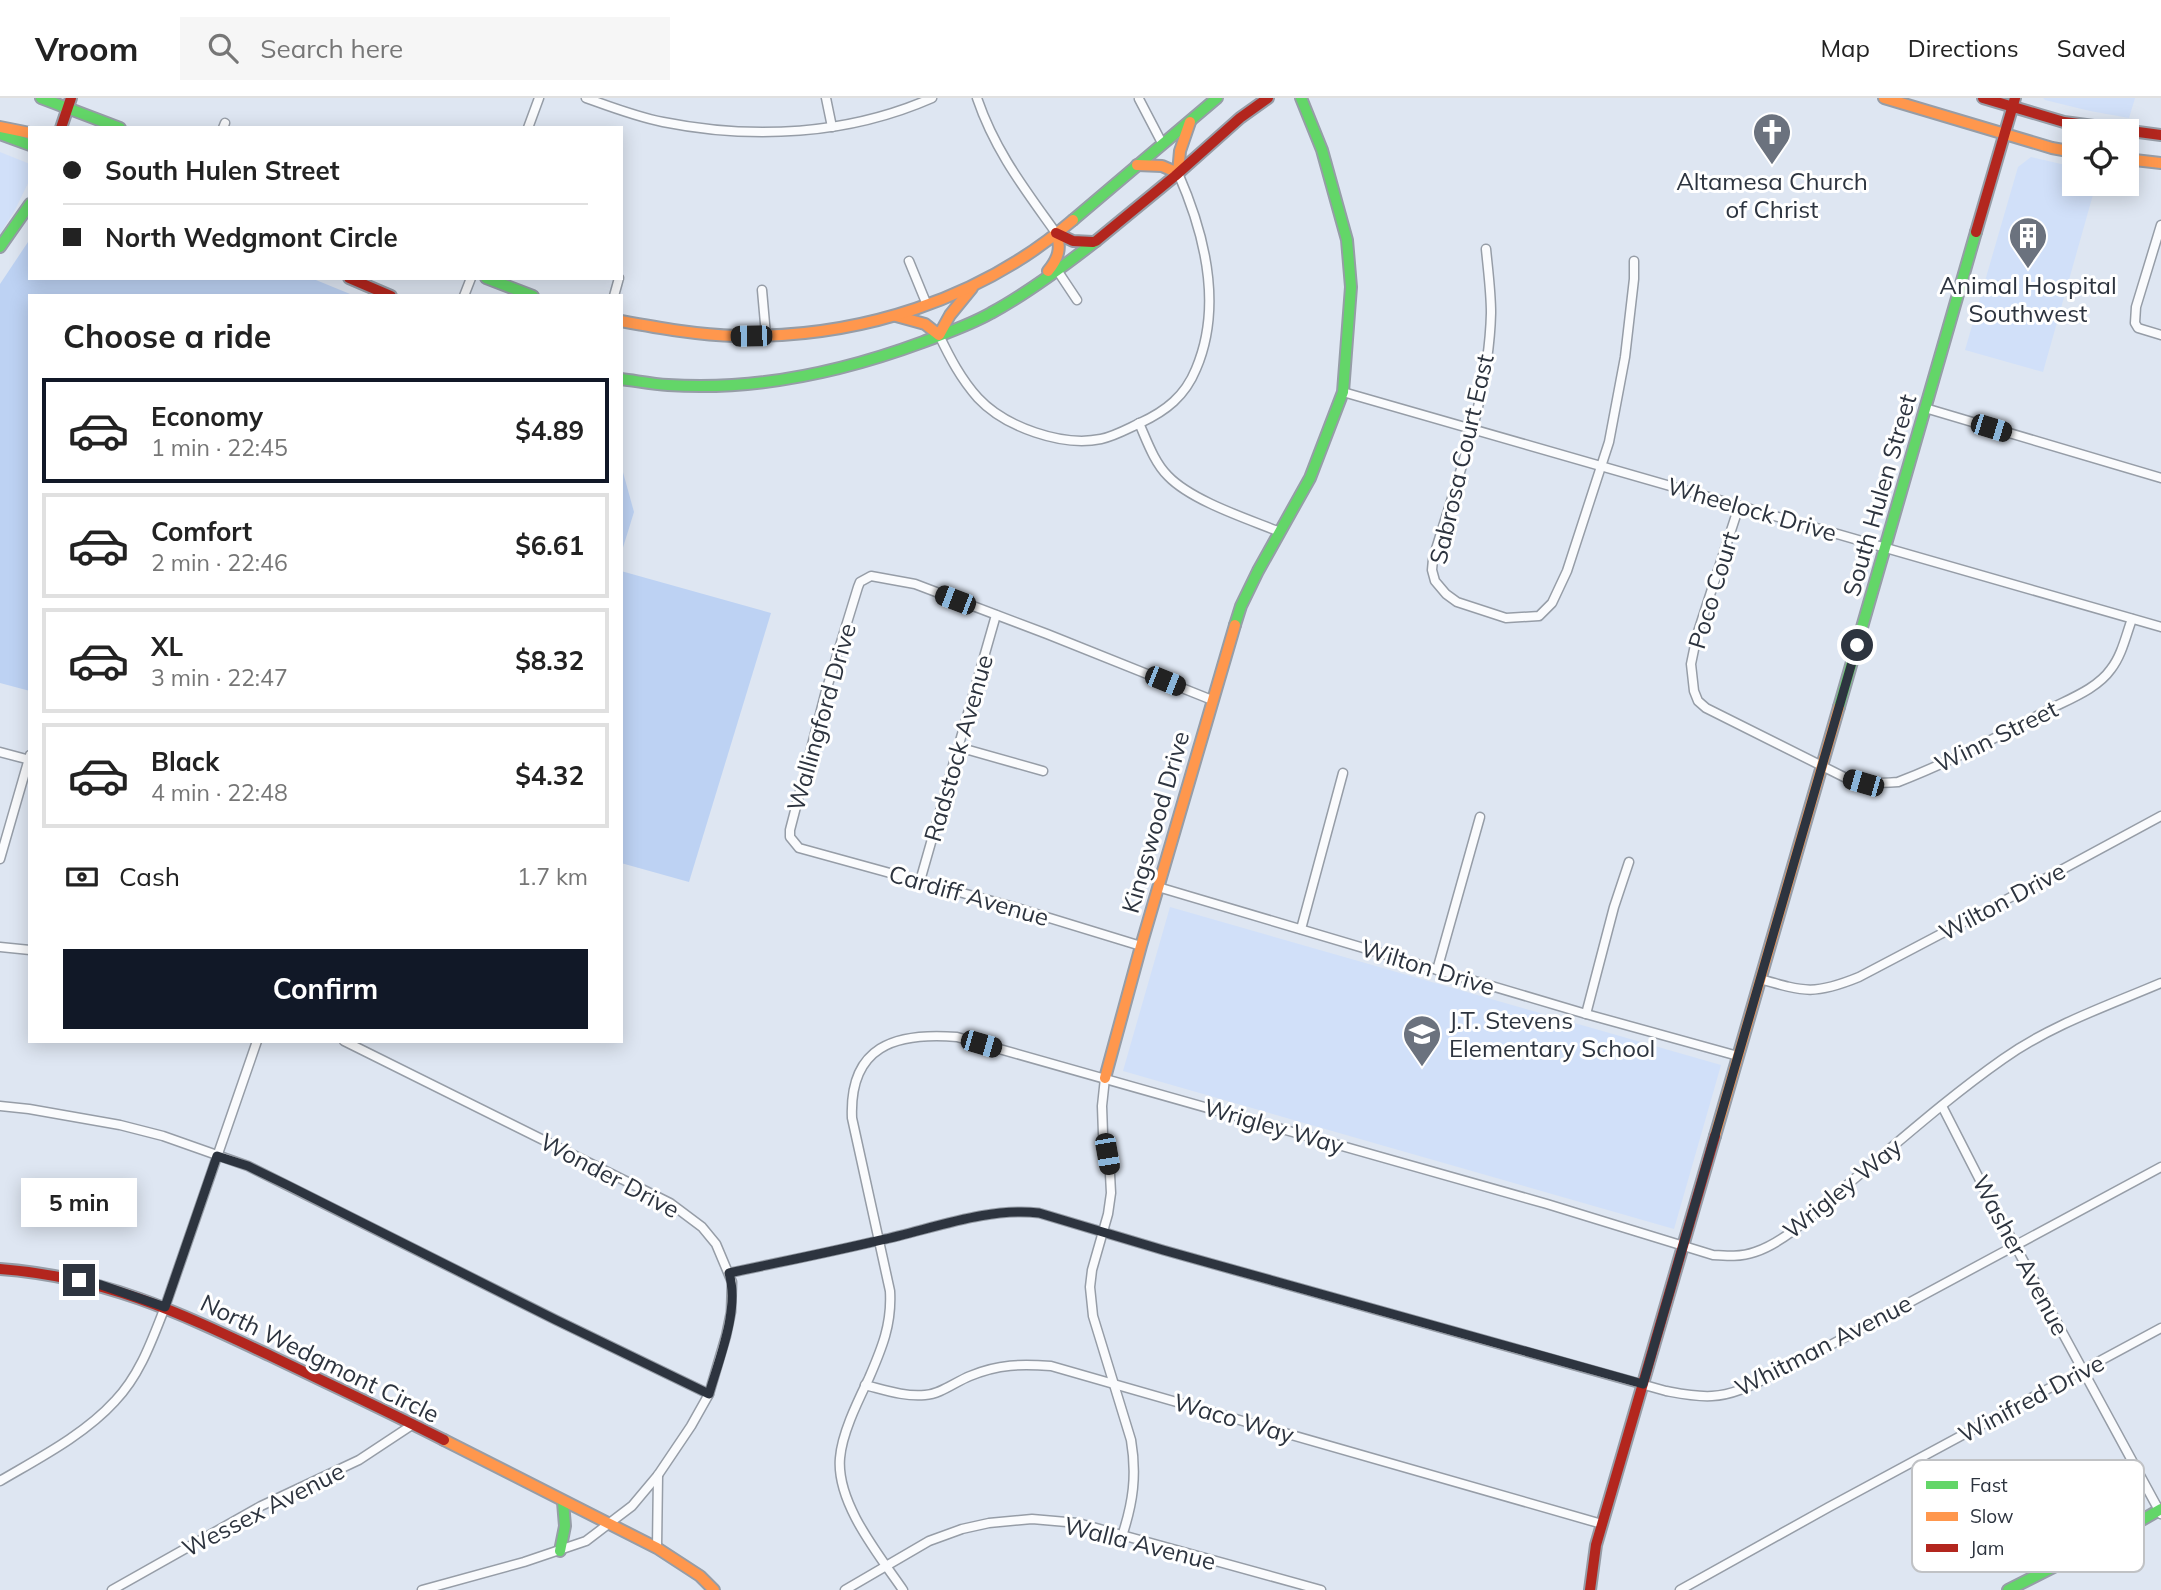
<!DOCTYPE html>
<html lang="en">
<head>
<meta charset="utf-8">
<style>
  body { margin:0; font-family:Mulish,sans-serif; background:#f6f6f6; color:#222; height:100vh; display:flex; flex-direction:column; font-size:26px; white-space:nowrap }
  * { box-sizing:border-box; margin:0 }
  p { font-size:23px; color:#767676 }
  .icon { flex:none; width:38px; height:38px; fill:none; stroke:currentColor; stroke-width:2; stroke-linecap:round; stroke-linejoin:round }
  .map { position:relative; flex:1; overflow:hidden }
  .panel { position:absolute; left:28px; top:196px; width:595px; height:749px; display:flex; flex-direction:column; background:#fff; border-radius:0px; box-shadow:0 4px 18px #0003 }
  .panel>* { flex:none }
  .top-card { position:absolute; left:28px; top:28px; width:595px; height:154px; border-radius:0px; box-shadow:0 4px 18px #0003; display:grid; align-content:center; height:154px; padding:0 35px; background:#fff }
  .controls { position:absolute; left:2062px; top:21px; display:grid; gap:14px }
  .controls a { display:grid; place-items:center; width:77px; height:77px; border-radius:0px; background:#fff; box-shadow:0 4px 18px #0003; font-size:35px }
  .end { position:absolute; width:32px; height:32px; margin:-16px; border:9px solid #2d343f; background:#fff; box-shadow:0 0 0 4px #fff }
  .from { border-radius:50% }
  .bubble { position:absolute; height:49px; border-radius:0px; background:#fff; box-shadow:0 4px 18px #0003; font-size:23px; font-weight:700; line-height:49px; text-align:center }
  .car { position:absolute; width:21px; height:42px; margin:-21px -10px; border-radius:9px; box-shadow:0 0 5px 2px #0007; background:linear-gradient(#222 24%,#8ab4d8 0 40%,#222 0 76%,#8ab4d8 0 86%,#222 0) }
  .top-card b { display:flex; align-items:center; gap:24px; height:66px; font-size:26px }
  .top-card b+b { border-top:2px solid #e0e0e0 }
  .top-card i { width:18px; height:18px; background:#222 }
  ul { padding:0; list-style:none }
  li { display:flex; align-items:center; gap:21px; height:105px; margin:0 14px 10px; padding:0 21px; border:4px solid #e0e0e0; border-radius:0px }
  li div { flex:1 }
  li b { display:block; font-size:26px }
  li em { font-style:normal; font-weight:700 }
  li.on { border-color:#111827 }
  li>.icon { width:63px; height:63px; stroke-width:1.5 }
  h2 { padding:0 35px; font-size:32px; line-height:84px }
  .pay { display:flex; align-items:center; gap:18px; height:77px; padding:0 35px; font-size:26px }
  .pay p { margin-inline-start:auto }
  .button { display:flex; gap:14px; margin-top:auto; padding:14px 35px }
  .button a { flex:1; height:80px; border-radius:0px; background:#111827; color:#fff; font-size:28px; font-weight:700; line-height:80px; text-align:center }
  header { display:flex; align-items:center; gap:42px; box-sizing:border-box; height:98px; padding:0 35px; background:#fff; border-bottom:2px solid #e0e0e0 }
  header strong { font-size:33px }
  nav { display:flex; gap:38px; margin-inline-start:auto; font-size:24px }
  .search { width:490px; height:63px; background:#f6f6f6; display:flex; align-items:center; gap:18px; box-sizing:border-box; padding:0 24px; border-radius:0px; color:#767676; font-size:26px }
  .map>svg:first-child { display:block }
  .built { fill:#d1e0f9 }
  .green { fill:#bdd2f3 }
  .lines { fill:none; stroke-linecap:round; stroke-linejoin:round }
  .street-casing { stroke:#969da7; stroke-width:11 }
  .fast-casing { stroke:#969da7; stroke-width:14 }
  .slow-casing { stroke:#969da7; stroke-width:14 }
  .jam-casing { stroke:#969da7; stroke-width:14 }
  .street { stroke:#fafbfd; stroke-width:8 }
  .fast { stroke:#63d668; stroke-width:10 }
  .slow { stroke:#ff974d; stroke-width:10 }
  .jam { stroke:#b3261e; stroke-width:10 }
  .route { stroke:#2d343f; stroke-width:9 }
  .labels { text-anchor:middle; dominant-baseline:central; stroke-width:6; stroke-linejoin:round; paint-order:stroke }
  .poi-label { font-size:24px; fill:#2d343f; stroke:#fff }
  .street-label { font-size:24px; fill:#2d343f; stroke:#fff }
  .key { fill:#fff; stroke:#c0c2c5; stroke-width:2 }
  .key-label { font-size:19px; fill:#2d343f }
</style>
</head>
<body>
<header>
<strong>Vroom</strong>
<div class="search"><svg class="icon" aria-label="search" viewBox="0 0 24 24"><circle cx="10" cy="10" r="6"/><path d="M15 15l6 6"/></svg>Search here</div>
<nav><a>Map</a><a>Directions</a><a>Saved</a></nav>
</header>
<div class="map">
<svg width="2161" height="1492" viewBox="0 0 2161 1492">
  <rect width="100%" height="100%" fill="#dee6f2"/>
  <g class="built">
    <polygon points="2043,0 2135,0 2129,20 2090,13 2045,2"/>
    <polygon points="0,54 30,66 30,81 15,112 0,136"/>
    <polygon points="2031,59 2074,69 2074,86 2096,86 2043,274 1965,252 2018,69"/>
    <polygon points="1170,809 1721,967 1674,1131 1123,973"/>
  </g>
  <g class="green">
    <polygon points="30,141 30,180 311,180 355,198 30,198 30,593 0,585 0,186"/>
    <polygon points="621,367 634,414 621,456"/>
    <polygon points="621,473 771,515 689,784 621,765"/>
  </g>
  <g class="lines">
    <defs>
      <g id="street">
        <path d="M 586,0 C 611,9 637,19 663,24 C 753,42 848,37 932,0"/>
        <polyline points="826,0 832,29"/>
        <path d="M 977,0 C 995,53 1024,90 1056,135"/>
        <polyline points="1139,1 1162,45"/>
        <polyline points="223,30 225,25"/>
        <polyline points="528,30 539,0"/>
        <polyline points="2161,127 2136,209 2135,225 2138,230 2161,237"/>
        <path d="M 1486,151 C 1488,172 1491,194 1491,215 C 1489,299 1457,381 1433,461 L 1432,472 L 1435,483 L 1446,496 L 1457,504 L 1506,520 L 1539,518 L 1552,505 L 1567,473 L 1609,344 L 1625,259 L 1634,181 L 1634,163"/>
        <polyline points="909,163 927,207"/>
        <polyline points="1057,172 1077,202"/>
        <polyline points="762,192 766,237"/>
        <polyline points="464,198 471,180"/>
        <polyline points="614,198 619,180"/>
        <path d="M 939,237 C 950,260 961,281 978,300 C 1005,329 1062,349 1101,341 C 1115,338 1127,331 1140,325 C 1166,313 1185,298 1196,271 C 1223,208 1204,134 1178,75"/>
        <polyline points="1343,294 2161,529"/>
        <polyline points="1925,310 2161,380"/>
        <path d="M 1139,325 C 1147,343 1154,364 1168,378 C 1192,403 1248,421 1280,434"/>
        <path d="M 1739,408 L 1697,537 L 1691,566 L 1694,593 L 1698,603 L 1706,610 L 1844,679 C 1863,685 1878,686 1898,684 C 1950,664 1999,638 2048,612 C 2069,601 2097,591 2111,571 C 2122,557 2126,537 2132,521"/>
        <polyline points="958,649 1043,673"/>
        <polyline points="0,654 30,662"/>
        <polyline points="0,761 30,657"/>
        <polyline points="920,783 996,517"/>
        <polyline points="1158,789 1586,916 1738,958"/>
        <polyline points="1301,831 1343,675"/>
        <polyline points="1141,848 1017,810 799,750 790,739 790,732 826,593 858,489 860,484 871,478 915,486 1047,536 1212,602"/>
        <polyline points="0,849 30,852"/>
        <polyline points="1437,872 1480,719"/>
        <path d="M 1760,881 C 1805,894 1815,897 1859,879 L 2013,798 L 2161,718"/>
        <polyline points="1586,916 1614,809 1629,764"/>
        <polyline points="344,943 670,1105 702,1129 716,1146 732,1184 731,1214 726,1238 709,1296 691,1328 658,1377 632,1408 586,1443 524,1464 422,1492"/>
        <path d="M 1105,980 L 1102,1008 L 1103,1036 L 1110,1076 L 1111,1095 L 1108,1116 L 1092,1172 L 1090,1189 L 1093,1218 L 1131,1342 C 1137,1377 1133,1405 1122,1438"/>
        <polyline points="0,1008 29,1011 120,1027 163,1038 248,1068 556,1222 709,1296"/>
        <polyline points="1942,1008 1986,1094 2161,1416"/>
        <path d="M 729,1175 C 780,1164 831,1154 881,1142 C 932,1131 987,1109 1039,1115 L 1163,1152 L 1666,1293 C 1682,1296 1696,1299 1712,1298 C 1738,1297 1763,1281 1786,1271 L 2161,1069"/>
        <path d="M 865,1287 C 885,1292 905,1299 925,1297 C 941,1296 955,1284 970,1278 C 999,1266 1021,1266 1051,1268 L 1602,1426"/>
        <path d="M 0,1383 C 39,1360 84,1337 115,1303 C 140,1277 152,1242 165,1209 L 257,943"/>
        <polyline points="657,1450 658,1377"/>
        <polyline points="112,1492 261,1408 359,1362 412,1327"/>
        <polyline points="845,1492 929,1443 962,1431 989,1425 1032,1421 1078,1425 1321,1492"/>
        <path d="M 903,1492 C 879,1457 836,1405 840,1360 C 842,1335 858,1303 869,1280 C 882,1250 892,1226 890,1193 L 852,1020 C 849,948 895,934 957,939 L 1547,1106 L 1713,1157 C 1727,1158 1741,1159 1755,1154 C 1787,1143 1815,1114 1841,1092 C 1894,1048 1946,1001 2003,961 C 2051,927 2107,908 2161,885"/>
        <polyline points="1680,1492 1829,1409 2161,1230"/>
      </g>
      <g id="fast">
        <polyline points="41,0 120,30"/>
        <polyline points="0,36 30,47"/>
        <polyline points="1073,122 1217,0"/>
        <polyline points="0,149 30,106"/>
        <polyline points="486,180 533,198"/>
        <path d="M 621,281 C 637,283 653,286 668,287 C 755,293 842,274 923,244 C 946,235 970,227 991,215 C 1028,195 1064,168 1096,143"/>
        <polyline points="1235,527 1241,508 1258,473 1310,380 1343,294 1351,189 1347,142 1322,52 1301,0"/>
        <polyline points="1839,609 1976,134"/>
        <polyline points="560,1453 565,1428 563,1404"/>
        <polyline points="2008,1492 2107,1442 2161,1411"/>
      </g>
      <g id="slow">
        <polyline points="1884,0 2052,50 2074,54"/>
        <polyline points="0,29 30,35"/>
        <polyline points="2126,61 2161,65"/>
        <polyline points="1137,67 1162,68 1178,75 1180,53 1190,24"/>
        <path d="M 1048,173 C 1058,161 1062,150 1056,135"/>
        <polyline points="896,218 925,226 939,237 950,217 972,190"/>
        <path d="M 621,223 C 659,230 698,237 737,238 C 859,240 980,202 1073,122"/>
        <polyline points="1105,980 1141,848 1235,527"/>
        <polyline points="1715,1038 1839,609"/>
        <polyline points="444,1342 657,1450 700,1478 714,1492"/>
      </g>
      <g id="jam">
        <polyline points="1983,0 2064,24 2161,37"/>
        <polyline points="61,30 71,0"/>
        <polyline points="1976,134 2015,0"/>
        <polyline points="1056,135 1073,143 1093,144"/>
        <polyline points="1096,143 1175,78 1240,20 1268,0"/>
        <polyline points="349,180 391,198"/>
        <path d="M 0,1171 C 105,1179 178,1214 271,1258 C 329,1286 387,1313 444,1342"/>
        <polyline points="1590,1492 1596,1447 1715,1038"/>
      </g>
    </defs>
    <use href="#street" class="street-casing"/>
    <use href="#fast" class="fast-casing"/>
    <use href="#slow" class="slow-casing"/>
    <use href="#jam" class="jam-casing"/>
    <use href="#street" class="street"/>
    <use href="#fast" class="fast"/>
    <use href="#slow" class="slow"/>
    <use href="#jam" class="jam"/>
  </g>
  <g class="lines">
    <path class="route" d="M 79,1182 L 101,1187 L 165,1209 L 217,1058 L 248,1068 L 287,1087 L 556,1222 L 709,1296 C 719,1261 740,1211 729,1175 C 780,1164 831,1154 881,1142 C 932,1131 987,1109 1039,1115 L 1163,1152 L 1643,1286 L 1857,547"/>
  </g>
  <defs>
    <symbol id="church-pin" viewBox="-11 -11 22 30"><path d="M0 17L-7.5 6A9.5 9.5 0 1 1 7.5 6Z" fill="#6b727e" stroke="#fff"/><path d="M-1.2-6h2.4v3.5h3.3v2.4h-3.3V6h-2.4V-.1h-3.3v-2.4h3.3Z" fill="#fff"/></symbol>
    <symbol id="building-pin" viewBox="-11 -11 22 30"><path d="M0 17L-7.5 6A9.5 9.5 0 1 1 7.5 6Z" fill="#6b727e" stroke="#fff"/><path d="M-4-6H4V6H1V3H-1V6H-4ZM-2.5-4.3h1.7v1.8h-1.7ZM.8-4.3h1.7v1.8H.8ZM-2.5-1h1.7V.8h-1.7ZM.8-1h1.7V.8H.8Z" fill="#fff"/></symbol>
    <symbol id="school-pin" viewBox="-11 -11 22 30"><path d="M0 17L-7.5 6A9.5 9.5 0 1 1 7.5 6Z" fill="#6b727e" stroke="#fff"/><path d="M0-5L7-2L0 1L-7-2ZM-4 1L0 2.5L4 1V4Q0 6-4 4Z" fill="#fff"/></symbol>
  </defs>
  <g fill-rule="evenodd">
    <use href="#church-pin" x="1750" y="12" width="44" height="60"/>
    <use href="#building-pin" x="2006" y="116" width="44" height="60"/>
    <use href="#school-pin" x="1400" y="914" width="44" height="60"/>
  </g>
  <g class="labels">
    <g class="poi-label">
      <text x="1772" y="83">Altamesa Church<tspan x="1772" dy="28">of Christ</tspan></text>
      <text x="2028" y="187">Animal Hospital<tspan x="2028" dy="28">Southwest</tspan></text>
      <text x="1449" y="922" text-anchor="start">J.T. Stevens<tspan x="1449" dy="28">Elementary School</tspan></text>
    </g>
    <g class="street-label">
      <text transform="translate(1461 361) rotate(-77)">Sabrosa Court East</text>
      <text transform="translate(1879 397) rotate(-74)">South Hulen Street</text>
      <text transform="translate(1752 411) rotate(16)">Wheelock Drive</text>
      <text transform="translate(1713 492) rotate(-73)">Poco Court</text>
      <text transform="translate(821 619) rotate(-74)">Wallingford Drive</text>
      <text transform="translate(1996 638) rotate(-26)">Winn Street</text>
      <text transform="translate(958 650) rotate(-74)">Radstock Avenue</text>
      <text transform="translate(1155 724) rotate(-74)">Kingswood Drive</text>
      <text transform="translate(969 797) rotate(16)">Cardiff Avenue</text>
      <text transform="translate(2002 803) rotate(-28)">Wilton Drive</text>
      <text transform="translate(1428 869) rotate(17)">Wilton Drive</text>
      <text transform="translate(1274 1028) rotate(16)">Wrigley Way</text>
      <text transform="translate(610 1077) rotate(28)">Wonder Drive</text>
      <text transform="translate(1842 1090) rotate(-39)">Wrigley Way</text>
      <text transform="translate(2021 1157) rotate(62)">Washer Avenue</text>
      <text transform="translate(1823 1247) rotate(-27)">Whitman Avenue</text>
      <text transform="translate(320 1260) rotate(26)">North Wedgmont Circle</text>
      <text transform="translate(2031 1300) rotate(-28)">Winifred Drive</text>
      <text transform="translate(1234 1320) rotate(16)">Waco Way</text>
      <text transform="translate(263 1411) rotate(-27)">Wessex Avenue</text>
      <text transform="translate(1140 1445) rotate(14)">Walla Avenue</text>
    </g>
  </g>
  <rect x="1912" y="1362" width="232" height="112" rx="10" class="key"/>
  <rect x="1926" y="1383" width="32" height="8" fill="#63d668"/>
  <rect x="1926" y="1414" width="32" height="9" fill="#ff974d"/>
  <rect x="1926" y="1446" width="32" height="8" fill="#b3261e"/>
  <g class="key-label">
    <text x="1970" y="1394">Fast</text>
    <text x="1970" y="1425">Slow</text>
    <text x="1970" y="1457">Jam</text>
  </g>
</svg>
<div class="controls">
<a><svg class="icon" aria-label="locate" viewBox="0 0 24 24"><circle cx="12" cy="12" r="6"/><path d="M12 2v4M12 18v4M2 12h4M18 12h4"/></svg></a>
</div>
<i class="end from" style="left:1857px;top:547px"></i>
<i class="end" style="left:79px;top:1182px"></i>
<div class="bubble" style="left:21px;top:1080px;width:116px">5 min</div>
<i class="car" style="left:751px;top:238px;rotate:269deg"></i>
<i class="car" style="left:1991px;top:330px;rotate:107deg"></i>
<i class="car" style="left:955px;top:502px;rotate:291deg"></i>
<i class="car" style="left:1165px;top:583px;rotate:112deg"></i>
<i class="car" style="left:1863px;top:685px;rotate:286deg"></i>
<i class="car" style="left:981px;top:946px;rotate:106deg"></i>
<i class="car" style="left:1107px;top:1056px;rotate:170deg"></i>
<div class="top-card">
<b><i class="from"></i>South Hulen Street</b>
<b><i></i>North Wedgmont Circle</b>
</div>
<section class="panel">
<h2>Choose a ride</h2>
<ul>
<li class="on"><svg class="icon" aria-label="car" viewBox="0 0 24 24"><path d="M5 17H2v-5l4-1 3-4h7l3 4 3 1v5h-3M9 17h6M6 11h13"/><circle cx="7" cy="17" r="2"/><circle cx="17" cy="17" r="2"/></svg><div><b>Economy</b><p>1 min · 22:45</p></div><em>$4.89</em></li>
<li><svg class="icon" aria-label="car" viewBox="0 0 24 24"><path d="M5 17H2v-5l4-1 3-4h7l3 4 3 1v5h-3M9 17h6M6 11h13"/><circle cx="7" cy="17" r="2"/><circle cx="17" cy="17" r="2"/></svg><div><b>Comfort</b><p>2 min · 22:46</p></div><em>$6.61</em></li>
<li><svg class="icon" aria-label="car" viewBox="0 0 24 24"><path d="M5 17H2v-5l4-1 3-4h7l3 4 3 1v5h-3M9 17h6M6 11h13"/><circle cx="7" cy="17" r="2"/><circle cx="17" cy="17" r="2"/></svg><div><b>XL</b><p>3 min · 22:47</p></div><em>$8.32</em></li>
<li><svg class="icon" aria-label="car" viewBox="0 0 24 24"><path d="M5 17H2v-5l4-1 3-4h7l3 4 3 1v5h-3M9 17h6M6 11h13"/><circle cx="7" cy="17" r="2"/><circle cx="17" cy="17" r="2"/></svg><div><b>Black</b><p>4 min · 22:48</p></div><em>$4.32</em></li>
</ul>
<div class="pay"><svg class="icon" aria-label="cash" viewBox="0 0 24 24"><path d="M3 7h18v10H3z"/><circle cx="12" cy="12" r="2"/></svg>Cash<p>1.7 km</p></div>
<div class="button"><a>Confirm</a></div>
</section>
</div>
</body>
</html>
